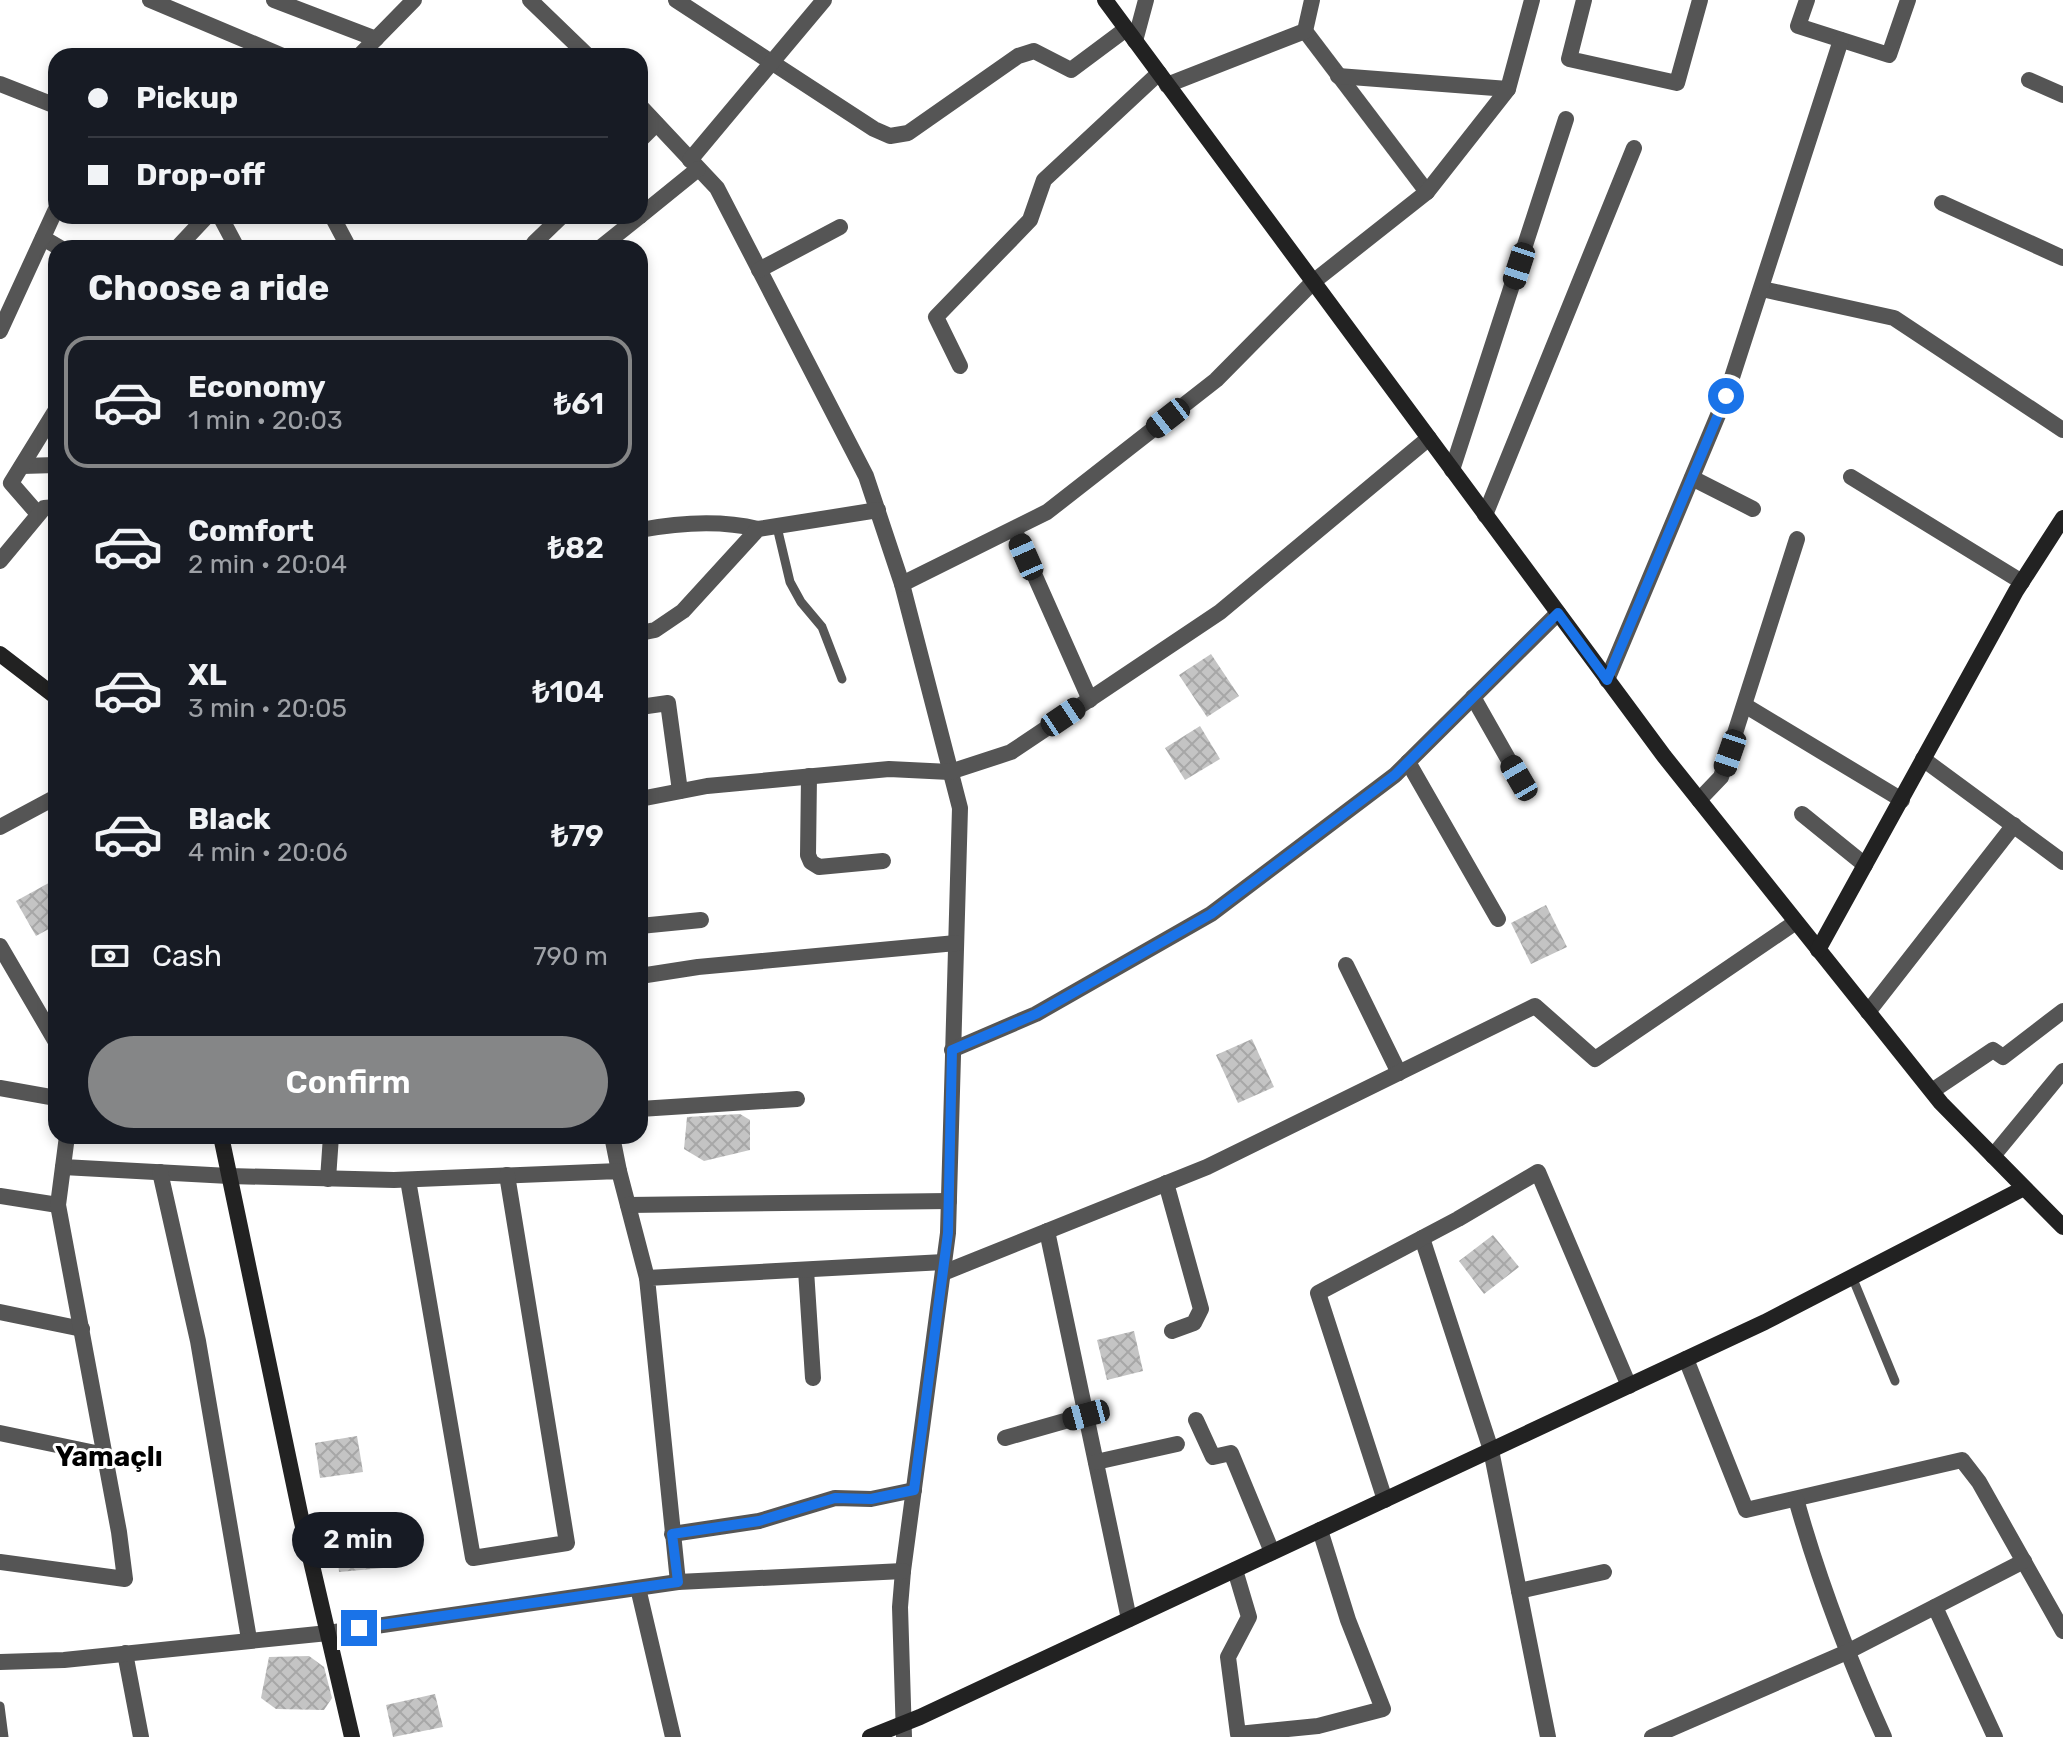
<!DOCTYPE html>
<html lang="en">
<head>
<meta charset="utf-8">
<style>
  body { margin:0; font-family:Rubik,sans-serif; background:#242831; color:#f1f3f6; height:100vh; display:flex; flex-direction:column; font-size:30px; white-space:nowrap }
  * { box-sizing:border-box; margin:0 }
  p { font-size:26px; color:#9ea1a6 }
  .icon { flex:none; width:44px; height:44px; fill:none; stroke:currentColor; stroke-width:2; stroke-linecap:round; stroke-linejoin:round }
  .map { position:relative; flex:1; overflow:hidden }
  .sheet { position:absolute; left:48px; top:240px; width:600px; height:904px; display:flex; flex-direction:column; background:#171b24; border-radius:24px; box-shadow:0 4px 12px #0003 }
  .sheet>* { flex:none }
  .hud { position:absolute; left:48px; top:48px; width:600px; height:176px; border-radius:24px; box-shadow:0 4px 12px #0003; display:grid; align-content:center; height:176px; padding:0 40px; background:#171b24 }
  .end { position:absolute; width:36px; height:36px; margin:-18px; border:10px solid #1a73e8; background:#fff; box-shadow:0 0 0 4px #fff }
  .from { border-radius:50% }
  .bubble { position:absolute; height:56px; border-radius:28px; background:#171b24; box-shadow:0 4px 12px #0003; font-size:26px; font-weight:600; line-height:56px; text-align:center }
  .car { position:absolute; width:24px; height:48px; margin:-24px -12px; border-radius:10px; box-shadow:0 0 6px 2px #0007; background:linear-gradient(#222 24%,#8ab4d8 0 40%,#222 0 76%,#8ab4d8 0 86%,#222 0) }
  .hud b { display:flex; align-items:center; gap:28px; height:76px; font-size:30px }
  .hud b+b { border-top:2px solid #363941 }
  .hud i { width:20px; height:20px; background:#f1f3f6 }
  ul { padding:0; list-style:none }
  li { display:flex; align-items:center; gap:24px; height:132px; margin:0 16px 12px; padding:0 24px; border:4px solid transparent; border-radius:24px }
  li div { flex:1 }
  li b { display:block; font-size:30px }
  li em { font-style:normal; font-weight:600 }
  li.on { border-color:#858687 }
  li>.icon { width:72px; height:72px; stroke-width:1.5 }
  h2 { padding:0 40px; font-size:36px; line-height:96px }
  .pay { display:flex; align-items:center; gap:20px; height:88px; padding:0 40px; font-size:30px }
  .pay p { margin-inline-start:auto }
  .cta { display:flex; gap:16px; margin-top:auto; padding:16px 40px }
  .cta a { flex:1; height:92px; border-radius:48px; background:#858687; color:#fff; font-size:32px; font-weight:600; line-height:92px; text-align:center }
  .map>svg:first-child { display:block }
  .building { fill:url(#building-cross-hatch) }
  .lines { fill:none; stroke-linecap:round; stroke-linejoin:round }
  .lane { stroke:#555; stroke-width:9 }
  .street { stroke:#555; stroke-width:16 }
  .secondary { stroke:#222; stroke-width:16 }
  .route { stroke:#1a73e8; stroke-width:10 }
  .labels { text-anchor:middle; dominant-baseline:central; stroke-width:6; stroke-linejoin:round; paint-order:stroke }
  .district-label { font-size:28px; font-weight:bold; fill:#000; stroke:#fff }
</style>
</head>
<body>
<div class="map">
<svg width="2063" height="1737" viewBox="0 0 2063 1737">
  <defs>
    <pattern id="building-cross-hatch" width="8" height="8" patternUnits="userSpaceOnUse" patternTransform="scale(2)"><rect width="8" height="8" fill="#c4c4c4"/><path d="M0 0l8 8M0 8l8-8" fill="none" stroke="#a7a7a7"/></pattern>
  </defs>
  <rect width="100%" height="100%" fill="#fff"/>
  <g class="building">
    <polygon points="1211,654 1239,696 1207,717 1179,675"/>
    <polygon points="1200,726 1220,759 1185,780 1165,748"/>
    <polygon points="56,879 56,925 36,936 16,901"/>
    <polygon points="1546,905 1567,947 1531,964 1511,923"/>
    <polygon points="1252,1039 1274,1087 1238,1103 1216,1055"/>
    <polygon points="740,1114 750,1120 750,1150 704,1161 684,1149 687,1117"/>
    <polygon points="1493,1235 1519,1267 1484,1294 1459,1261"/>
    <polygon points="1134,1331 1143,1371 1107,1380 1097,1340"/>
    <polygon points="357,1436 363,1472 320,1478 315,1443"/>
    <polygon points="366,1530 380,1534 383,1568 339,1572 336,1539"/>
    <polygon points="309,1656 324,1667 332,1698 324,1710 276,1709 261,1698 269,1657"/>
    <polygon points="435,1694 443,1727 393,1737 386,1705"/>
  </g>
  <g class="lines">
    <g class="lane">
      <polyline points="777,527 790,582 801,602 822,627 842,679"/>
      <polyline points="1853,1279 1895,1381"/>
      <polyline points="0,1706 4,1737"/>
    </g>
    <g class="street">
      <polyline points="150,0 283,56"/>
      <polyline points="274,0 376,39"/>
      <polyline points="530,0 588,56"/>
      <polyline points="676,0 874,129 890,136 908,133 1018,56 1034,51 1071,70 1126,29"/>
      <polyline points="1584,0 1569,59 1677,83 1700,0"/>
      <polyline points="1807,0 1798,26 1889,55 1908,0"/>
      <polyline points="1305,31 1427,192"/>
      <polyline points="1135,41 1146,0"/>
      <polyline points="359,56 414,0"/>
      <polyline points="1338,76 1508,89"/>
      <polyline points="2029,80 2063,95"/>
      <polyline points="0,84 56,106"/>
      <polyline points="1167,85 1305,31 1312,0"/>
      <polyline points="640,106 717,188 866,476 902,584 960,808 948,1233 903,1571 900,1607 904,1737"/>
      <polyline points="640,140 656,124"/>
      <polyline points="690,160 824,0"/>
      <polyline points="1942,203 2063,258"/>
      <polyline points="220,216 237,248"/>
      <polyline points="332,216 349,248"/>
      <polyline points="640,216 698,169"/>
      <polyline points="43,238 60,248"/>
      <polyline points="534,243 562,216"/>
      <polyline points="177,248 207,216"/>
      <polyline points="600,248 640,216"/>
      <polyline points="759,270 840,227"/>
      <polyline points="1762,289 1894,318 2063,430"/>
      <polyline points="0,331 56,209"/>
      <polyline points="960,366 936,317 1030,220 1044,180 1159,73"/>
      <polyline points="22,466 56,465"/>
      <polyline points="1452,470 1566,119"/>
      <polyline points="1851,477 2022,582"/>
      <polyline points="1692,478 1753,509"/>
      <polyline points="38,514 11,483 56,410"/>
      <polyline points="1485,515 1634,148"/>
      <polyline points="1014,529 1090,700"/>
      <path d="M 640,530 C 677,523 721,520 758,529"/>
      <polyline points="0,561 44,508 56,507"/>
      <polyline points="902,584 1047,512 1216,380 1313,282 1427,192 1508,89 1532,0"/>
      <polyline points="640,633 655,630 683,611 758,529 878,510"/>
      <polyline points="1607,680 1726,396 1841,40"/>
      <polyline points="1473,697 1519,778"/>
      <polyline points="1746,706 1902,800"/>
      <polyline points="640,707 668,703 680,791"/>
      <polyline points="1923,759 2063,862"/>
      <polyline points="1408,762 1498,919"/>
      <polyline points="809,776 808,855 811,862 819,867 883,861"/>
      <polyline points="640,799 707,786 889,769 950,772 1011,752 1220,612 1429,438"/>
      <polyline points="1699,800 1721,777 1797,539"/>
      <polyline points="1802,814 1865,865"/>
      <polyline points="0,827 56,797"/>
      <polyline points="640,926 701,920"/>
      <polyline points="0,946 56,1042"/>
      <polyline points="1346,965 1399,1073"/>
      <polyline points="640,976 698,967 956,943"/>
      <polyline points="1868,1012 2014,825"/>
      <polyline points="952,1050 1036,1014 1211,914 1395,775 1558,613"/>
      <polyline points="0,1088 56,1098"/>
      <polyline points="1932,1091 1993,1050 2003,1057 2063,1011"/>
      <polyline points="640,1109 797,1099"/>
      <polyline points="612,1136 619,1171"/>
      <polyline points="1993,1156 2063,1071"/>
      <polyline points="63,1167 229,1176 394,1180 619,1171 647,1278"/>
      <polyline points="160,1172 198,1341 249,1639"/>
      <polyline points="328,1179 331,1136"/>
      <polyline points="408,1180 473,1558 567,1543 507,1175"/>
      <polyline points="1166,1183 1201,1309 1194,1323 1172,1331"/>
      <polyline points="0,1196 58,1205"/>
      <polyline points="628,1205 949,1201"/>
      <polyline points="1047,1231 1129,1619"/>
      <polyline points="1422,1238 1491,1450 1548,1737"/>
      <polyline points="806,1270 813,1378"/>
      <polyline points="943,1273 1207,1167 1535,1006 1595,1059 1796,922"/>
      <polyline points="0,1312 82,1329"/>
      <polyline points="1686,1359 1746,1510 1962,1460 1979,1482 2063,1631"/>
      <polyline points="1196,1420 1213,1457 1231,1453 1272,1552"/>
      <polyline points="0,1433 105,1455"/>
      <polyline points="1005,1438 1086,1415"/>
      <polyline points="1096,1462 1177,1444"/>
      <path d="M 1796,1499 C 1819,1581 1849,1660 1884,1737"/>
      <polyline points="1385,1500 1318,1293 1458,1219 1538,1172 1629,1386"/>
      <polyline points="672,1534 759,1521 835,1498 871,1499 914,1490"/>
      <polyline points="0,1562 125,1579 119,1532 58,1205 67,1136"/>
      <polyline points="1235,1570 1249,1617 1228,1657 1238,1734 1318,1726 1383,1709 1348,1620 1320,1530"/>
      <polyline points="678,1582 647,1278 944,1262"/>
      <polyline points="638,1588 673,1737"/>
      <polyline points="1519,1591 1604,1572"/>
      <polyline points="1935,1607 1995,1737"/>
      <polyline points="125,1653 141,1737"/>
      <polyline points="0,1662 64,1660 328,1633 678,1582 903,1571"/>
      <polyline points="1652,1737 1847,1652 2024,1561"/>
    </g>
    <g class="secondary">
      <polyline points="1105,0 1664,756 1941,1103 2063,1227"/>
      <polyline points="0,654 56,697"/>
      <polyline points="1818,950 2016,591 2063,518"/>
      <polyline points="221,1136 301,1518 352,1737"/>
      <polyline points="870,1737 920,1717 1765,1322 2024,1188"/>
    </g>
  </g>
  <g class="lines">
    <polyline class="route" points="359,1628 678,1582 672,1534 759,1521 835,1498 871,1499 914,1490 948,1233 952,1050 1036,1014 1211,914 1395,775 1558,613 1607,680 1726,396"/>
  </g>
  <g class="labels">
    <g class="district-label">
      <text x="109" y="1456">Yamaçlı</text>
    </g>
  </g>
</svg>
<i class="end from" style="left:1726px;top:396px"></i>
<i class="end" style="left:359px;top:1628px"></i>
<div class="bubble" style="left:292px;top:1512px;width:132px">2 min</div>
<i class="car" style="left:1519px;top:266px;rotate:198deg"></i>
<i class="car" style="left:1168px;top:418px;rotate:232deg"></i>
<i class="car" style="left:1026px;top:557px;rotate:336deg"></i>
<i class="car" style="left:1063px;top:717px;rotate:56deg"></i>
<i class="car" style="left:1730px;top:753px;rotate:199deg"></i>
<i class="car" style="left:1519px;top:778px;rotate:330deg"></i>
<i class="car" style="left:1086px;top:1415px;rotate:255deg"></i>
<div class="hud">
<b><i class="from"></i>Pickup</b>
<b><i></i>Drop-off</b>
</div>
<section class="sheet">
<h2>Choose a ride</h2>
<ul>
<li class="on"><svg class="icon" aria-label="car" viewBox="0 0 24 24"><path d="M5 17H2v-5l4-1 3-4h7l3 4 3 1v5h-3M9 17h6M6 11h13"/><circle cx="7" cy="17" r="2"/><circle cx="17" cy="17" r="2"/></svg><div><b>Economy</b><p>1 min · 20:03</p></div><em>₺61</em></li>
<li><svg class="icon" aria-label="car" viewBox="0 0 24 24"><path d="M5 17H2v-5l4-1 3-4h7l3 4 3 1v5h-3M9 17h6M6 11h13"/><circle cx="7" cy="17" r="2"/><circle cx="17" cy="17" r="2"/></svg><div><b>Comfort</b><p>2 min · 20:04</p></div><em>₺82</em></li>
<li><svg class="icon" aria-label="car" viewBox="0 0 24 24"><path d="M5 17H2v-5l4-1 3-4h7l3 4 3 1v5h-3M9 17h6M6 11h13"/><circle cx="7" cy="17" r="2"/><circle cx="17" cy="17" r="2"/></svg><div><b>XL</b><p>3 min · 20:05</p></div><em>₺104</em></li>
<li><svg class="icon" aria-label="car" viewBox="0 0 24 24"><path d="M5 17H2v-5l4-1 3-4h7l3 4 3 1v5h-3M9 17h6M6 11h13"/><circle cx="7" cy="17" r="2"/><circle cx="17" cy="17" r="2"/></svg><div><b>Black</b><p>4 min · 20:06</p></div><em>₺79</em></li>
</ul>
<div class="pay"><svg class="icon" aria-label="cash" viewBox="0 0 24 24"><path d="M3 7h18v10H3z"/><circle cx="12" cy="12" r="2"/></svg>Cash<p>790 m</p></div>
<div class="cta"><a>Confirm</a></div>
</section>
</div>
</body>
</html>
